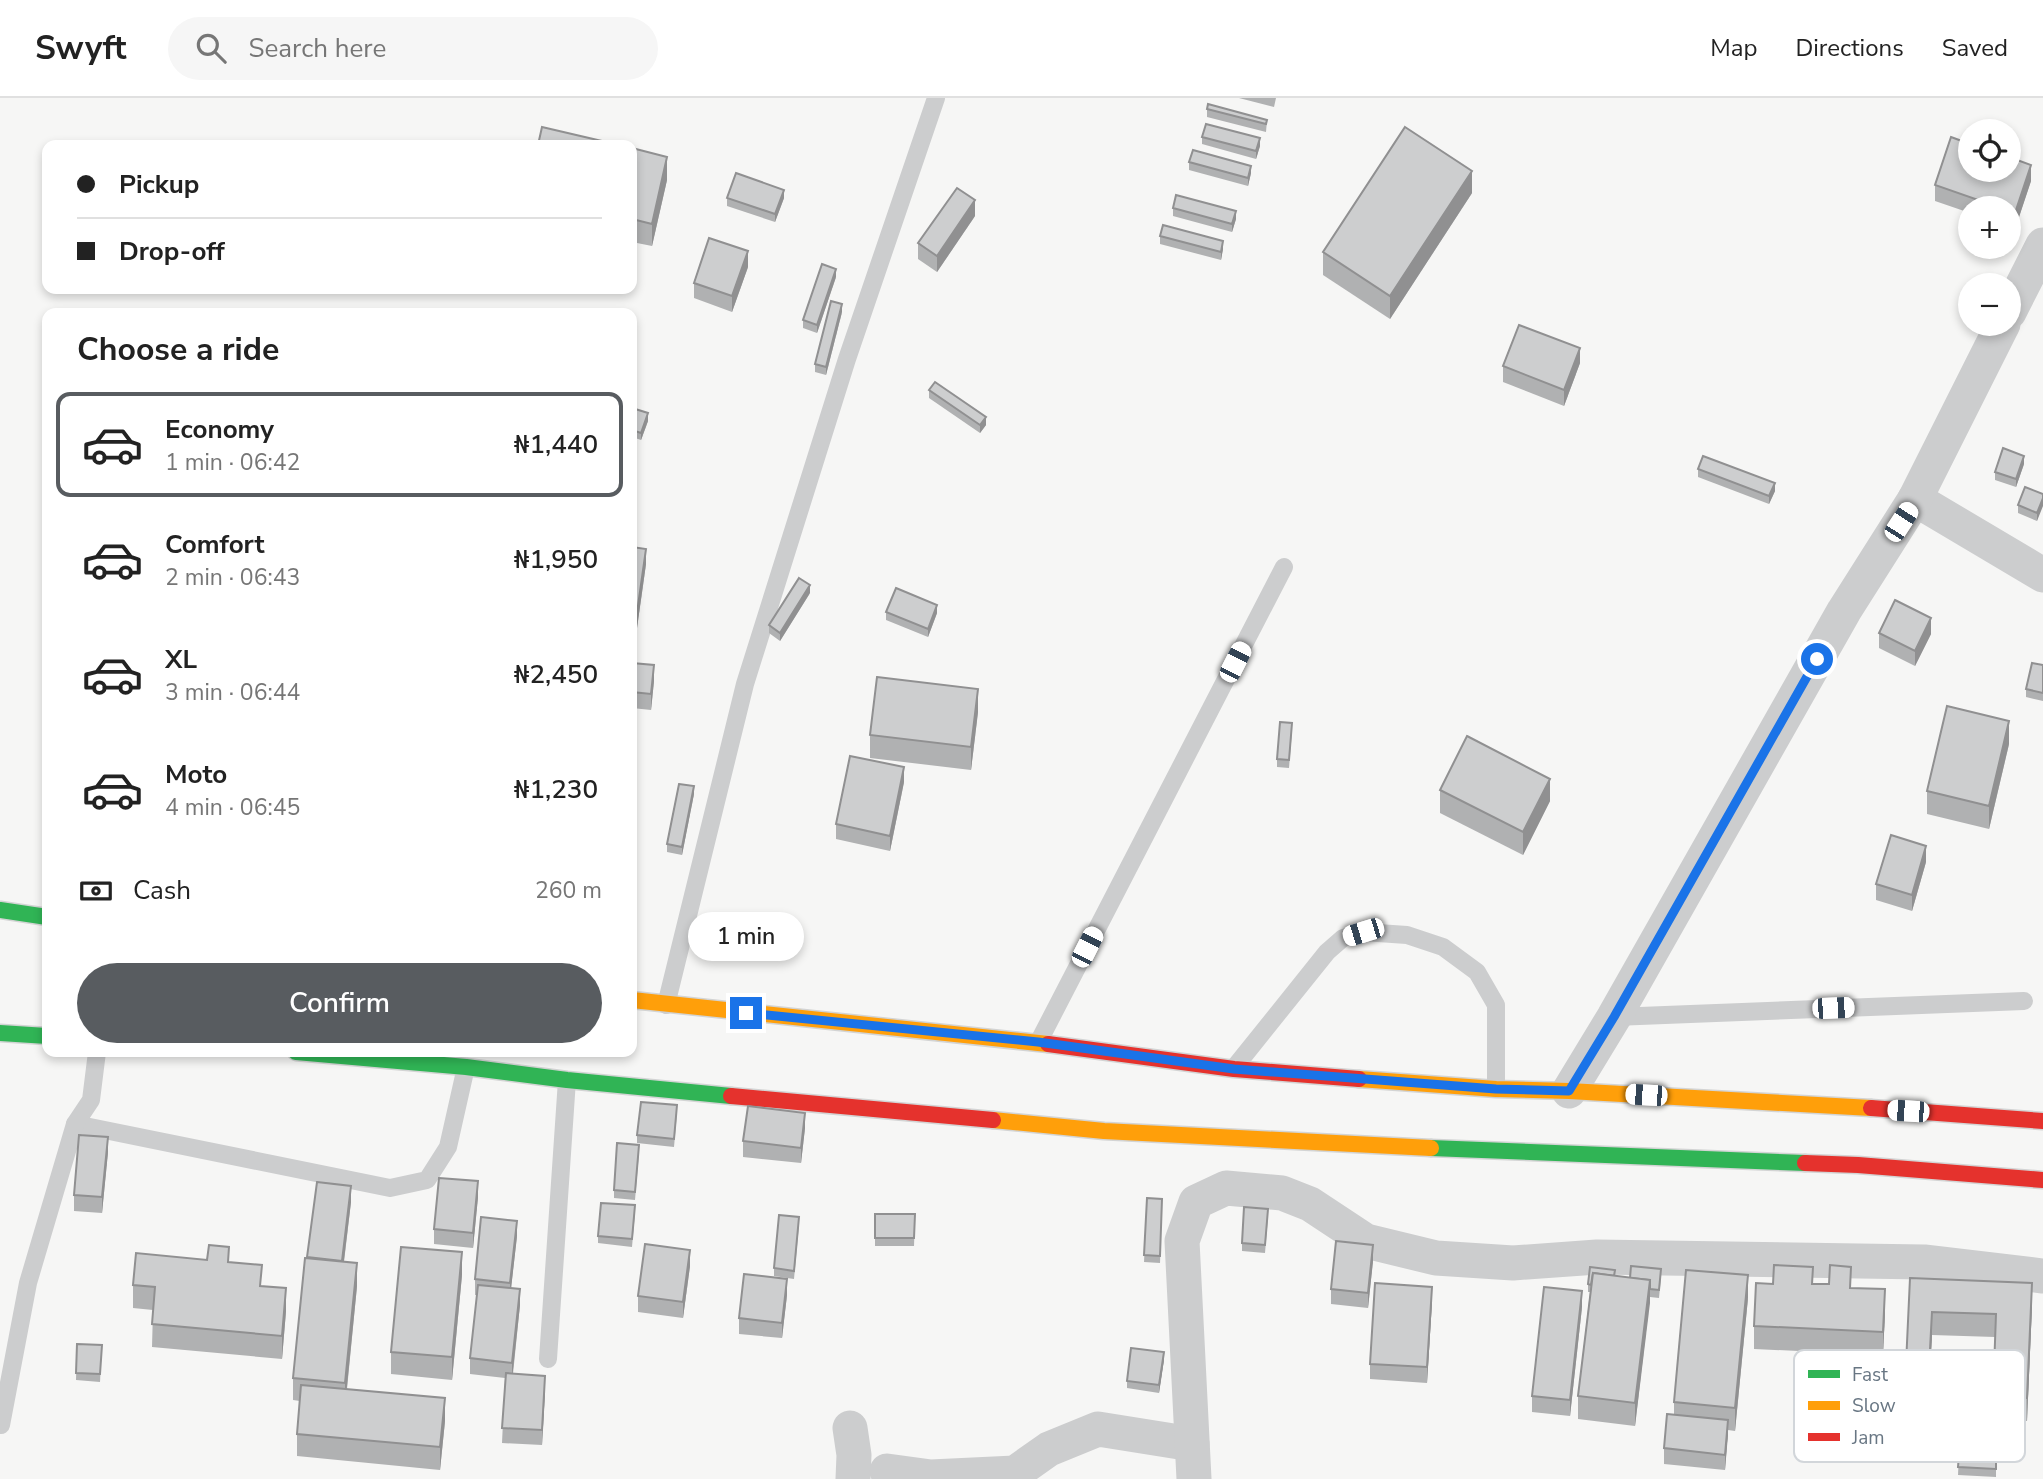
<!DOCTYPE html>
<html lang="en">
<head>
<meta charset="utf-8">
<style>
  body { margin:0; font-family:"Nunito Sans",sans-serif; background:#f6f6f6; color:#222; height:100vh; display:flex; flex-direction:column; font-size:26px; white-space:nowrap }
  * { box-sizing:border-box; margin:0 }
  p { font-size:23px; color:#767676 }
  .icon { flex:none; width:38px; height:38px; fill:none; stroke:currentColor; stroke-width:2; stroke-linecap:round; stroke-linejoin:round }
  .map { position:relative; flex:1; overflow:hidden }
  .side { position:absolute; left:42px; top:210px; width:595px; height:749px; display:flex; flex-direction:column; background:#fff; border-radius:14px; box-shadow:0 4px 10px #0003 }
  .side>* { flex:none }
  .hud { position:absolute; left:42px; top:42px; width:595px; height:154px; border-radius:14px; box-shadow:0 4px 10px #0003; display:grid; align-content:center; height:154px; padding:0 35px; background:#fff }
  .controls { position:absolute; left:1958px; top:21px; display:grid; gap:14px }
  .controls a { display:grid; place-items:center; width:63px; height:63px; border-radius:50%; background:#fff; box-shadow:0 4px 10px #0003; font-size:35px }
  .end { position:absolute; width:32px; height:32px; margin:-16px; border:9px solid #1a73e8; background:#fff; box-shadow:0 0 0 4px #fff }
  .from { border-radius:50% }
  .bubble { position:absolute; height:49px; border-radius:24px; background:#fff; box-shadow:0 4px 10px #0003; font-size:23px; font-weight:600; line-height:49px; text-align:center }
  .car { position:absolute; width:21px; height:42px; margin:-21px -10px; border-radius:9px; box-shadow:0 0 5px 2px #0007; background:linear-gradient(#fff 24%,#345 0 40%,#fff 0 76%,#345 0 86%,#fff 0) }
  .hud b { display:flex; align-items:center; gap:24px; height:66px; font-size:26px }
  .hud b+b { border-top:2px solid #e0e0e0 }
  .hud i { width:18px; height:18px; background:#222 }
  ul { padding:0; list-style:none }
  li { display:flex; align-items:center; gap:21px; height:105px; margin:0 14px 10px; padding:0 21px; border:4px solid transparent; border-radius:14px }
  li div { flex:1 }
  li b { display:block; font-size:26px }
  li em { font-style:normal; font-weight:600 }
  li.on { border-color:#585c60 }
  li>.icon { width:63px; height:63px; stroke-width:1.5 }
  h2 { padding:0 35px; font-size:32px; line-height:84px }
  .pay { display:flex; align-items:center; gap:18px; height:77px; padding:0 35px; font-size:26px }
  .pay p { margin-inline-start:auto }
  .cta { display:flex; gap:14px; margin-top:auto; padding:14px 35px }
  .cta a { flex:1; height:80px; border-radius:42px; background:#585c60; color:#fff; font-size:28px; font-weight:600; line-height:80px; text-align:center }
  header { display:flex; align-items:center; gap:42px; box-sizing:border-box; height:98px; padding:0 35px; background:#fff; border-bottom:2px solid #e0e0e0 }
  header strong { font-size:33px }
  nav { display:flex; gap:38px; margin-inline-start:auto; font-size:24px }
  .search { width:490px; height:63px; background:#f6f6f6; display:flex; align-items:center; gap:18px; box-sizing:border-box; padding:0 24px; border-radius:38px; color:#767676; font-size:26px }
  .map>svg:first-child { display:block }
  .lines { fill:none; stroke-linecap:round; stroke-linejoin:round }
  .fast-casing { stroke:#d3d4d4; stroke-width:19 }
  .slow-casing { stroke:#d3d4d4; stroke-width:19 }
  .jam-casing { stroke:#d3d4d4; stroke-width:19 }
  .lane { stroke:#cccdce; stroke-width:18 }
  .street { stroke:#cccdce; stroke-width:35 }
  .fast { stroke:#30b455; stroke-width:16 }
  .slow { stroke:#ff9f0a; stroke-width:16 }
  .jam { stroke:#e5322d; stroke-width:16 }
  .wall { fill:#b0b1b2 }
  .shaded-wall { fill:#909091 }
  .building { fill:#cdcecf; stroke:#909091; stroke-width:2 }
  .route { stroke:#1a73e8; stroke-width:9 }
  .key { fill:#fff; stroke:#d2d6da; stroke-width:2 }
  .key-label { font-size:19px; fill:#687683 }
</style>
</head>
<body>
<header>
<strong>Swyft</strong>
<div class="search"><svg class="icon" aria-label="search" viewBox="0 0 24 24"><circle cx="10" cy="10" r="6"/><path d="M15 15l6 6"/></svg>Search here</div>
<nav><a>Map</a><a>Directions</a><a>Saved</a></nav>
</header>
<div class="map">
<svg width="2043" height="1381" viewBox="0 0 2043 1381">
  <rect width="100%" height="100%" fill="#f6f6f5"/>
  <g class="lines">
    <defs>
      <g id="fast">
        <polyline points="0,812 47,819"/>
        <polyline points="0,935 47,938"/>
        <polyline points="296,954 466,969 567,982 731,998"/>
        <polyline points="1431,1050 1805,1065"/>
      </g>
      <g id="slow">
        <polyline points="632,902 1048,946"/>
        <polyline points="1359,981 1496,991 1569,993 1871,1010"/>
        <polyline points="993,1022 1104,1033 1431,1050"/>
      </g>
      <g id="jam">
        <polyline points="1048,946 1234,971 1359,981"/>
        <polyline points="731,998 993,1022"/>
        <polyline points="1871,1010 2043,1023"/>
        <polyline points="1805,1065 1858,1067 2043,1082"/>
      </g>
    </defs>
    <use href="#fast" class="fast-casing"/>
    <use href="#slow" class="slow-casing"/>
    <use href="#jam" class="jam-casing"/>
    <g class="lane">
      <polyline points="666,907 745,586 847,261 936,0"/>
      <polyline points="1614,919 2024,903"/>
      <polyline points="1038,945 1284,469"/>
      <polyline points="1234,970 1327,854 1343,840 1363,834 1407,837 1443,849 1477,874 1496,907 1496,991"/>
      <polyline points="75,1026 390,1090 427,1082 448,1049 466,969"/>
      <polyline points="548,1261 567,982"/>
      <polyline points="1,1327 28,1185 75,1026 91,1002 97,954"/>
    </g>
    <g class="street">
      <polyline points="2009,214 2043,147"/>
      <polyline points="1915,401 2043,477"/>
      <polyline points="1569,993 1614,919 1844,513 1915,401 2003,226"/>
      <polyline points="850,1330 854,1357 853,1381"/>
      <polyline points="887,1373 931,1379 1015,1375 1049,1351 1098,1331 1192,1346"/>
      <polyline points="1194,1381 1182,1143 1196,1104 1226,1090 1282,1095 1310,1106 1366,1143 1436,1160 1513,1165 1597,1159 1924,1164 2043,1178"/>
    </g>
    <use href="#fast" class="fast"/>
    <use href="#slow" class="slow"/>
    <use href="#jam" class="jam"/>
  </g>
  <g class="wall">
    <polygon points="1239,0 1276,0 1274,9"/>
    <polygon points="1207,11 1267,22 1266,34 1207,19"/>
    <polygon points="1202,39 1260,48 1256,61 1202,46"/>
    <polygon points="632,50 667,82 652,148 632,144"/>
    <polygon points="1189,64 1251,75 1248,88 1189,72"/>
    <polygon points="2031,83 2015,131 2009,129 2009,110 1970,110 1970,115 1935,103 1935,87"/>
    <polygon points="1472,95 1390,221 1323,177 1323,154"/>
    <polygon points="727,100 784,100 775,124 727,108"/>
    <polygon points="1173,110 1236,121 1232,134 1173,118"/>
    <polygon points="975,118 937,174 918,161 918,145"/>
    <polygon points="1160,138 1223,151 1221,162 1160,146"/>
    <polygon points="748,169 732,214 694,200 694,185"/>
    <polygon points="836,179 817,235 803,230 803,222"/>
    <polygon points="842,214 826,277 815,274 815,266"/>
    <polygon points="1580,265 1564,308 1503,284 1503,268"/>
    <polygon points="929,292 986,327 980,335 929,300"/>
    <polygon points="632,310 648,323 641,342 632,339"/>
    <polygon points="2024,366 2016,389 1995,382 1995,374"/>
    <polygon points="1698,371 1775,393 1769,406 1698,379"/>
    <polygon points="2043,396 2037,423 2018,415 2018,407"/>
    <polygon points="632,449 646,466 635,544 632,544"/>
    <polygon points="810,495 780,543 769,535 769,527"/>
    <polygon points="886,514 937,515 928,539 886,522"/>
    <polygon points="1879,535 1931,536 1915,568 1879,550"/>
    <polygon points="632,565 654,583 651,612 632,610"/>
    <polygon points="2043,567 2043,603 2026,599 2026,591"/>
    <polygon points="978,614 971,672 870,660 870,637"/>
    <polygon points="1292,633 1289,670 1277,669 1277,661"/>
    <polygon points="2009,646 1989,731 1927,716 1927,693"/>
    <polygon points="904,684 890,753 836,741 836,726"/>
    <polygon points="1440,692 1550,703 1523,757 1440,715"/>
    <polygon points="694,696 682,757 667,754 667,746"/>
    <polygon points="1926,764 1912,813 1876,802 1876,786"/>
    <polygon points="677,1015 674,1049 637,1045 637,1037"/>
    <polygon points="805,1030 801,1065 743,1059 743,1043"/>
    <polygon points="108,1054 102,1115 74,1113 74,1097"/>
    <polygon points="639,1055 635,1102 614,1100 614,1092"/>
    <polygon points="317,1084 351,1104 344,1164 357,1188 347,1291 445,1323 440,1372 297,1358 297,1336 300,1303 293,1302 293,1280"/>
    <polygon points="478,1099 473,1150 434,1146 434,1131"/>
    <polygon points="1147,1100 1162,1101 1160,1165 1144,1164"/>
    <polygon points="635,1115 632,1149 598,1145 598,1138"/>
    <polygon points="875,1116 915,1116 914,1148 875,1148"/>
    <polygon points="1268,1119 1265,1155 1242,1153 1242,1145"/>
    <polygon points="799,1127 794,1181 774,1178 774,1170"/>
    <polygon points="517,1138 511,1190 520,1207 513,1276 545,1293 542,1347 502,1345 505,1280 470,1276 470,1260 477,1197 475,1197 475,1181"/>
    <polygon points="1373,1163 1368,1210 1331,1206 1331,1191"/>
    <polygon points="229,1164 262,1188 286,1213 282,1261 152,1249 153,1212 133,1210 133,1187"/>
    <polygon points="690,1168 683,1220 638,1214 638,1198"/>
    <polygon points="462,1177 452,1282 391,1276 391,1254"/>
    <polygon points="1615,1178 1630,1180 1661,1179 1659,1200 1650,1199 1635,1328 1578,1321 1578,1298 1590,1194 1588,1194 1588,1186"/>
    <polygon points="1910,1180 2032,1208 2027,1323 1993,1322 1995,1239 1932,1237 1928,1312 1905,1311"/>
    <polygon points="1773,1186 1813,1186 1851,1190 1885,1214 1883,1257 1754,1251 1754,1228"/>
    <polygon points="787,1197 782,1240 739,1236 739,1220"/>
    <polygon points="1748,1200 1735,1333 1728,1332 1725,1372 1664,1366 1664,1350 1674,1316 1674,1304"/>
    <polygon points="1432,1204 1427,1285 1370,1281 1370,1266"/>
    <polygon points="1582,1209 1570,1318 1532,1314 1532,1298"/>
    <polygon points="77,1246 102,1247 100,1284 76,1282"/>
    <polygon points="1164,1262 1159,1295 1127,1290 1127,1283"/>
    <polygon points="1959,1356 1996,1358 1996,1379 1958,1377"/>
  </g>
  <g class="shaded-wall">
    <polygon points="1260,40 1260,48 1256,61 1256,53"/>
    <polygon points="667,59 667,82 652,148 652,126"/>
    <polygon points="2031,67 2031,83 2015,131 2015,115"/>
    <polygon points="1251,68 1251,75 1248,88 1248,80"/>
    <polygon points="1472,73 1472,95 1390,221 1390,198"/>
    <polygon points="784,92 784,100 775,124 775,116"/>
    <polygon points="975,102 975,118 937,174 937,158"/>
    <polygon points="1236,113 1236,121 1232,134 1232,126"/>
    <polygon points="1223,143 1223,151 1221,162 1221,154"/>
    <polygon points="748,153 748,169 732,214 732,198"/>
    <polygon points="836,171 836,179 817,235 817,227"/>
    <polygon points="842,206 842,214 826,277 826,269"/>
    <polygon points="1580,250 1580,265 1564,308 1564,292"/>
    <polygon points="648,315 648,323 641,342 641,335"/>
    <polygon points="986,319 986,327 980,335 980,327"/>
    <polygon points="2024,358 2024,366 2016,389 2016,381"/>
    <polygon points="1775,385 1775,393 1769,406 1769,398"/>
    <polygon points="2043,400 2043,408 2037,423 2037,415"/>
    <polygon points="646,451 646,466 635,544 635,529"/>
    <polygon points="810,487 810,495 780,543 780,535"/>
    <polygon points="937,507 937,515 928,539 928,531"/>
    <polygon points="1931,520 1931,536 1915,568 1915,553"/>
    <polygon points="654,567 654,583 651,612 651,596"/>
    <polygon points="978,591 978,614 971,672 971,649"/>
    <polygon points="2009,623 2009,646 1989,731 1989,708"/>
    <polygon points="904,669 904,684 890,753 890,738"/>
    <polygon points="1550,681 1550,703 1523,757 1523,734"/>
    <polygon points="694,688 694,696 682,757 682,749"/>
    <polygon points="1926,748 1926,764 1912,813 1912,797"/>
    <polygon points="805,1015 805,1030 801,1065 801,1050"/>
    <polygon points="108,1039 108,1054 102,1115 102,1099"/>
    <polygon points="478,1083 478,1099 473,1150 473,1135"/>
    <polygon points="351,1088 351,1104 342,1178 342,1163"/>
    <polygon points="517,1123 517,1138 510,1200 510,1185"/>
    <polygon points="1373,1147 1373,1163 1368,1210 1368,1195"/>
    <polygon points="690,1152 690,1168 683,1220 683,1204"/>
    <polygon points="462,1154 462,1177 452,1282 452,1259"/>
    <polygon points="357,1165 357,1188 345,1308 345,1285"/>
    <polygon points="1748,1177 1748,1200 1735,1333 1735,1310"/>
    <polygon points="787,1181 787,1197 782,1240 782,1225"/>
    <polygon points="1650,1182 1650,1205 1635,1328 1635,1305"/>
    <polygon points="2032,1185 2032,1208 2027,1323 2027,1300"/>
    <polygon points="1432,1189 1432,1204 1427,1285 1427,1269"/>
    <polygon points="286,1190 286,1213 282,1261 282,1238"/>
    <polygon points="520,1191 520,1207 512,1281 512,1265"/>
    <polygon points="1885,1191 1885,1214 1883,1257 1883,1234"/>
    <polygon points="1582,1193 1582,1209 1570,1318 1570,1302"/>
    <polygon points="1932,1214 1932,1237 1928,1312 1928,1289"/>
    <polygon points="1164,1254 1164,1262 1159,1295 1159,1287"/>
    <polygon points="545,1278 545,1293 542,1347 542,1332"/>
    <polygon points="445,1300 445,1323 440,1372 440,1349"/>
    <polygon points="1728,1322 1728,1337 1725,1372 1725,1357"/>
  </g>
  <g class="building">
    <polygon points="1208,6 1267,22 1266,26 1207,11"/>
    <polygon points="1206,26 1260,40 1256,53 1202,39"/>
    <polygon points="542,29 619,47 538,47"/>
    <polygon points="1405,29 1472,73 1390,198 1323,154"/>
    <polygon points="1951,39 1970,46 1970,72 2009,72 2009,59 2031,67 2015,115 2009,113 2009,110 2001,110 1935,87"/>
    <polygon points="632,50 667,59 652,126 632,121"/>
    <polygon points="1193,52 1251,68 1248,80 1189,64"/>
    <polygon points="736,75 784,92 775,116 727,100"/>
    <polygon points="957,90 975,102 937,158 918,145"/>
    <polygon points="1176,97 1236,113 1232,126 1173,110"/>
    <polygon points="1163,127 1223,143 1221,154 1160,138"/>
    <polygon points="709,140 748,153 732,198 694,185"/>
    <polygon points="822,166 836,171 817,227 803,222"/>
    <polygon points="831,203 842,206 826,269 815,266"/>
    <polygon points="1519,227 1580,250 1564,292 1503,268"/>
    <polygon points="935,284 986,319 980,327 929,292"/>
    <polygon points="632,310 648,315 641,335 632,332"/>
    <polygon points="2003,350 2024,358 2016,381 1995,374"/>
    <polygon points="1703,358 1775,385 1769,398 1698,371"/>
    <polygon points="2025,389 2043,396 2043,400 2037,415 2018,407"/>
    <polygon points="632,449 646,451 635,529 632,528"/>
    <polygon points="799,480 810,487 780,535 769,527"/>
    <polygon points="896,490 937,507 928,531 886,514"/>
    <polygon points="1895,502 1931,520 1915,553 1879,535"/>
    <polygon points="632,565 654,567 651,596 632,594"/>
    <polygon points="2032,565 2043,567 2043,595 2026,591"/>
    <polygon points="877,579 978,591 971,649 870,637"/>
    <polygon points="1947,608 2009,623 1989,708 1927,693"/>
    <polygon points="1280,624 1292,625 1289,662 1277,661"/>
    <polygon points="1467,638 1550,681 1523,734 1440,692"/>
    <polygon points="850,658 904,669 890,738 836,726"/>
    <polygon points="679,686 694,688 682,749 667,746"/>
    <polygon points="1891,737 1926,748 1912,797 1876,786"/>
    <polygon points="641,1004 677,1007 674,1041 637,1037"/>
    <polygon points="748,1008 805,1015 801,1050 743,1043"/>
    <polygon points="79,1037 108,1039 102,1099 74,1097"/>
    <polygon points="617,1045 639,1047 635,1094 614,1092"/>
    <polygon points="439,1080 478,1083 473,1135 434,1131"/>
    <polygon points="317,1084 351,1088 342,1163 307,1159"/>
    <polygon points="1147,1100 1162,1101 1160,1158 1144,1157"/>
    <polygon points="601,1105 635,1107 632,1141 598,1138"/>
    <polygon points="1244,1109 1268,1111 1265,1147 1242,1145"/>
    <polygon points="875,1116 915,1116 914,1140 875,1140"/>
    <polygon points="779,1117 799,1119 794,1173 774,1170"/>
    <polygon points="481,1119 517,1123 510,1185 475,1181"/>
    <polygon points="1336,1143 1373,1147 1368,1195 1331,1191"/>
    <polygon points="645,1146 690,1152 683,1204 638,1198"/>
    <polygon points="209,1147 229,1149 228,1164 262,1167 260,1188 286,1190 282,1238 152,1226 155,1189 133,1187 136,1155 207,1162"/>
    <polygon points="401,1149 462,1154 452,1259 391,1254"/>
    <polygon points="305,1160 357,1165 345,1285 293,1280"/>
    <polygon points="1774,1167 1813,1169 1812,1186 1829,1186 1830,1167 1851,1169 1850,1190 1885,1191 1883,1234 1754,1228 1756,1185 1773,1186"/>
    <polygon points="1631,1168 1661,1171 1659,1192 1650,1191 1650,1182 1630,1180"/>
    <polygon points="1590,1169 1615,1172 1614,1178 1593,1175 1591,1187 1588,1186"/>
    <polygon points="1686,1172 1748,1177 1735,1310 1674,1304"/>
    <polygon points="1593,1175 1650,1182 1635,1305 1578,1298"/>
    <polygon points="744,1176 787,1181 782,1225 739,1220"/>
    <polygon points="1910,1180 2032,1185 2027,1300 1993,1299 1996,1216 1932,1214 1928,1289 1905,1288"/>
    <polygon points="1375,1185 1432,1189 1427,1269 1370,1266"/>
    <polygon points="478,1187 520,1191 512,1265 470,1260"/>
    <polygon points="1544,1189 1582,1193 1570,1302 1532,1298"/>
    <polygon points="77,1246 102,1247 100,1276 76,1275"/>
    <polygon points="1131,1250 1164,1254 1159,1287 1127,1283"/>
    <polygon points="506,1275 545,1278 542,1332 502,1330"/>
    <polygon points="301,1287 445,1300 440,1349 297,1336"/>
    <polygon points="1667,1316 1728,1322 1725,1357 1664,1350"/>
    <polygon points="1959,1356 1996,1358 1996,1371 1958,1369"/>
  </g>
  <g class="lines">
    <polyline class="route" points="746,915 1038,944 1234,971 1496,991 1569,993 1614,919 1817,561"/>
  </g>
  <rect x="1794" y="1252" width="231" height="112" rx="10" class="key"/>
  <rect x="1808" y="1272" width="32" height="8" fill="#30b455"/>
  <rect x="1808" y="1303" width="32" height="9" fill="#ff9f0a"/>
  <rect x="1808" y="1335" width="32" height="8" fill="#e5322d"/>
  <g class="key-label">
    <text x="1852" y="1283">Fast</text>
    <text x="1852" y="1314">Slow</text>
    <text x="1852" y="1346">Jam</text>
  </g>
</svg>
<div class="controls">
<a><svg class="icon" aria-label="locate" viewBox="0 0 24 24"><circle cx="12" cy="12" r="6"/><path d="M12 2v4M12 18v4M2 12h4M18 12h4"/></svg></a>
<a>+</a>
<a>−</a>
</div>
<i class="end from" style="left:1817px;top:561px"></i>
<i class="end" style="left:746px;top:915px"></i>
<div class="bubble" style="left:688px;top:814px;width:116px">1 min</div>
<i class="car" style="left:1901px;top:424px;rotate:33deg"></i>
<i class="car" style="left:1235px;top:564px;rotate:27deg"></i>
<i class="car" style="left:1363px;top:834px;rotate:253deg"></i>
<i class="car" style="left:1087px;top:849px;rotate:27deg"></i>
<i class="car" style="left:1833px;top:910px;rotate:88deg"></i>
<i class="car" style="left:1646px;top:997px;rotate:273deg"></i>
<i class="car" style="left:1908px;top:1013px;rotate:274deg"></i>
<div class="hud">
<b><i class="from"></i>Pickup</b>
<b><i></i>Drop-off</b>
</div>
<section class="side">
<h2>Choose a ride</h2>
<ul>
<li class="on"><svg class="icon" aria-label="car" viewBox="0 0 24 24"><path d="M5 17H2v-5l4-1 3-4h7l3 4 3 1v5h-3M9 17h6M6 11h13"/><circle cx="7" cy="17" r="2"/><circle cx="17" cy="17" r="2"/></svg><div><b>Economy</b><p>1 min · 06:42</p></div><em>₦1,440</em></li>
<li><svg class="icon" aria-label="car" viewBox="0 0 24 24"><path d="M5 17H2v-5l4-1 3-4h7l3 4 3 1v5h-3M9 17h6M6 11h13"/><circle cx="7" cy="17" r="2"/><circle cx="17" cy="17" r="2"/></svg><div><b>Comfort</b><p>2 min · 06:43</p></div><em>₦1,950</em></li>
<li><svg class="icon" aria-label="car" viewBox="0 0 24 24"><path d="M5 17H2v-5l4-1 3-4h7l3 4 3 1v5h-3M9 17h6M6 11h13"/><circle cx="7" cy="17" r="2"/><circle cx="17" cy="17" r="2"/></svg><div><b>XL</b><p>3 min · 06:44</p></div><em>₦2,450</em></li>
<li><svg class="icon" aria-label="car" viewBox="0 0 24 24"><path d="M5 17H2v-5l4-1 3-4h7l3 4 3 1v5h-3M9 17h6M6 11h13"/><circle cx="7" cy="17" r="2"/><circle cx="17" cy="17" r="2"/></svg><div><b>Moto</b><p>4 min · 06:45</p></div><em>₦1,230</em></li>
</ul>
<div class="pay"><svg class="icon" aria-label="cash" viewBox="0 0 24 24"><path d="M3 7h18v10H3z"/><circle cx="12" cy="12" r="2"/></svg>Cash<p>260 m</p></div>
<div class="cta"><a>Confirm</a></div>
</section>
</div>
</body>
</html>
